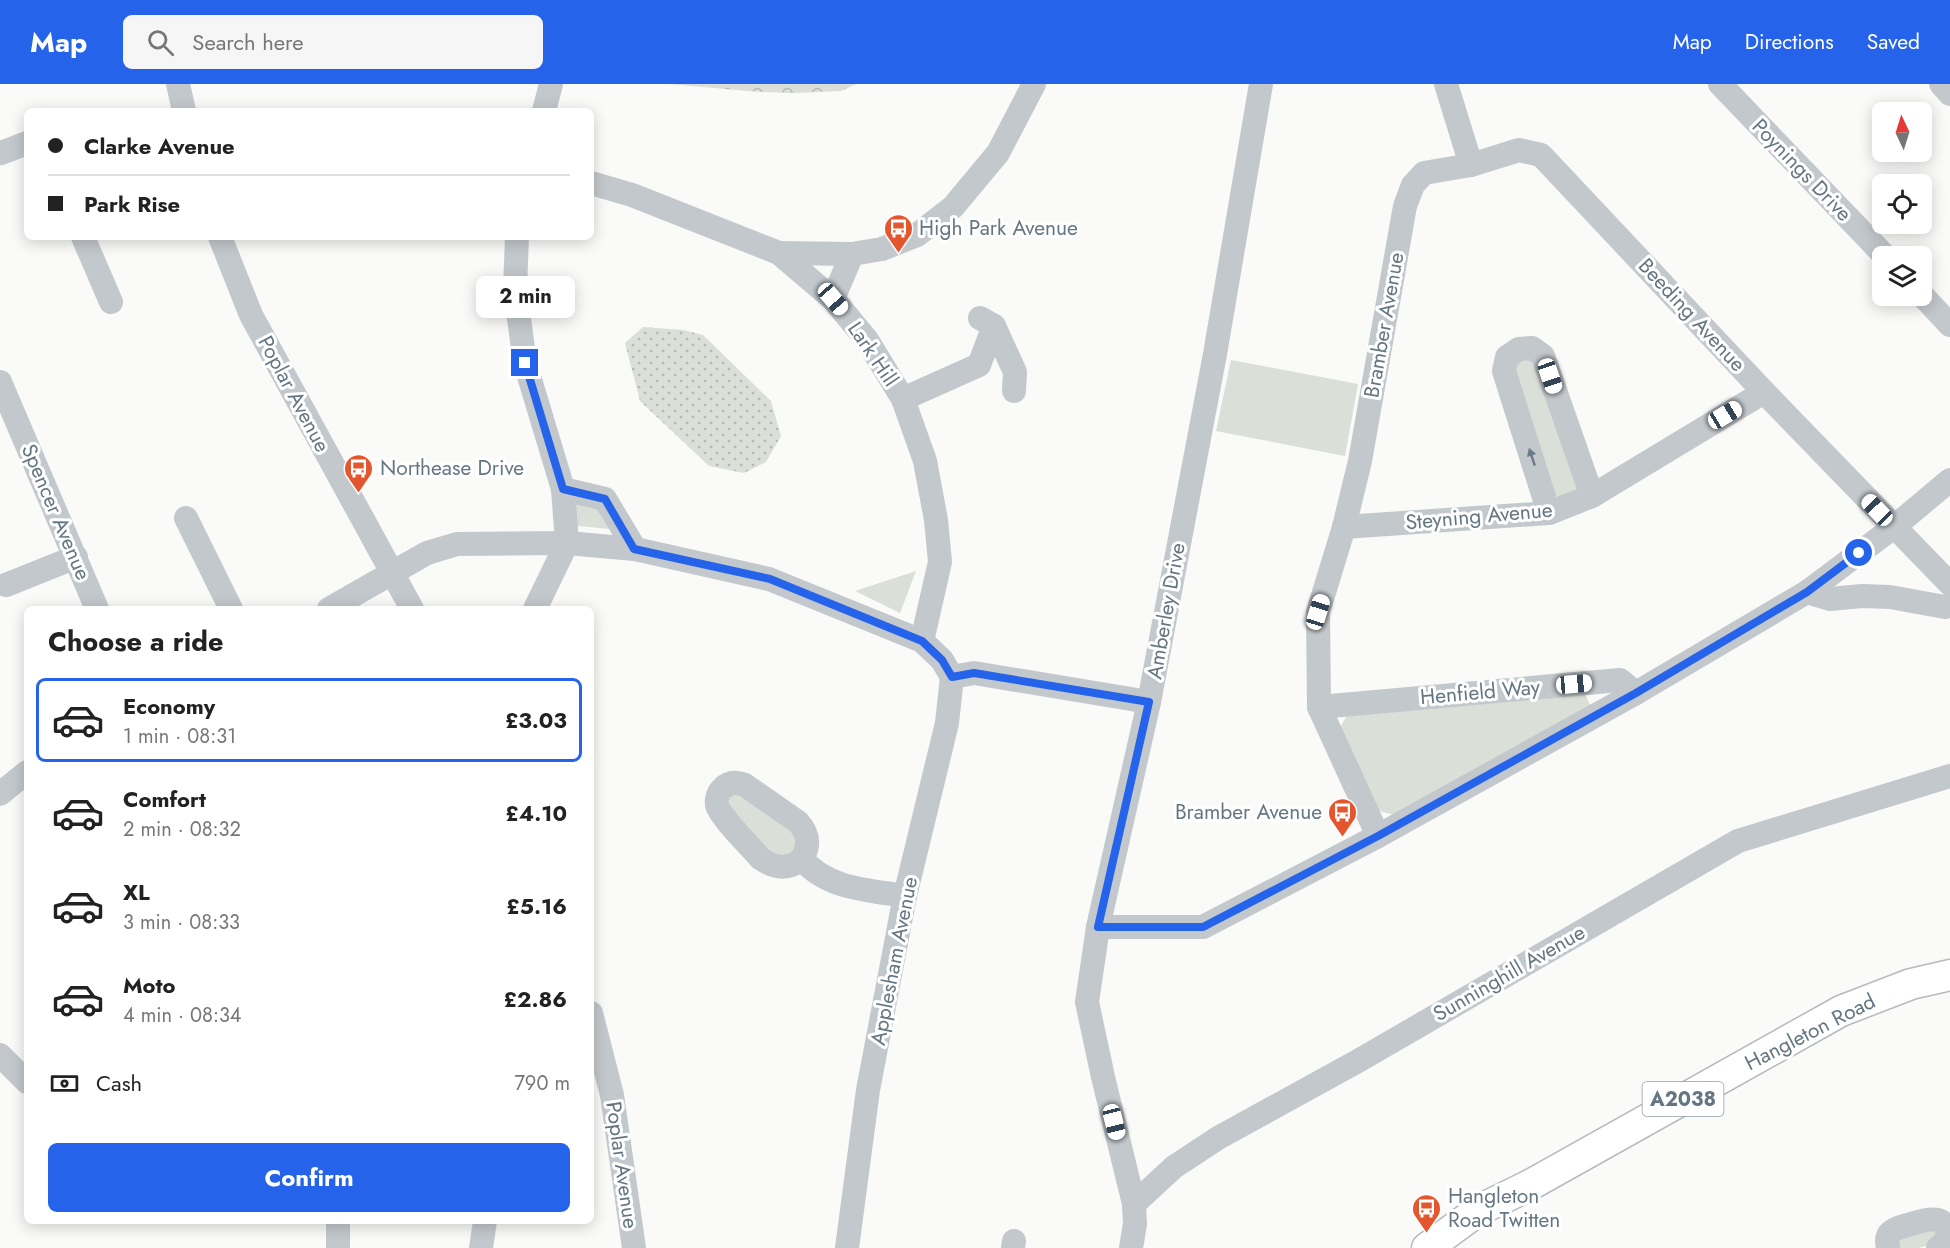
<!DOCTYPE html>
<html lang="en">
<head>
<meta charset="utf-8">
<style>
  body { margin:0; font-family:Jost,sans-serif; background:#f6f6f6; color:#222; height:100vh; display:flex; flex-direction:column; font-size:22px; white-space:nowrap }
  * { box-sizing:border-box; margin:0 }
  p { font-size:20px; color:#767676 }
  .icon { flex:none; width:33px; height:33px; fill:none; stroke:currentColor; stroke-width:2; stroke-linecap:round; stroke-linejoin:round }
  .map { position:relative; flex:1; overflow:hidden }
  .details { position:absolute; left:24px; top:522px; width:570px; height:618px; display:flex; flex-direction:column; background:#fff; border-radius:9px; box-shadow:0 3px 15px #0003 }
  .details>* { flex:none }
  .banner { position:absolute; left:24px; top:24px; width:570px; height:132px; border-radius:9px; box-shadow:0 3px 15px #0003; display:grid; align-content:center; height:132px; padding:0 24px; background:#fff }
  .needle { width:39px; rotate:356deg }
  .controls { position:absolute; left:1872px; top:18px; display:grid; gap:12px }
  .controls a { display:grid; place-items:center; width:60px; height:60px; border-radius:9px; background:#fff; box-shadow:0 3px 15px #0003; font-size:30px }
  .end { position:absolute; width:27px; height:27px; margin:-14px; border:8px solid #2563eb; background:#fff; box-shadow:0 0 0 3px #fff }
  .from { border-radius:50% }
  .bubble { position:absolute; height:42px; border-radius:9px; background:#fff; box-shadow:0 3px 15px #0003; font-size:20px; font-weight:700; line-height:42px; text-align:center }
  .car { position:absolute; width:18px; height:36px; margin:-18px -9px; border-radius:8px; box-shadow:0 0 4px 2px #0007; background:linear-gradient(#fff 24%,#345 0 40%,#fff 0 76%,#345 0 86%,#fff 0) }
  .banner b { display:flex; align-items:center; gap:21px; height:57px; font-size:22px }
  .banner b+b { border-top:2px solid #e0e0e0 }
  .banner i { width:15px; height:15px; background:#222 }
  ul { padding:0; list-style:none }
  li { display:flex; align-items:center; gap:18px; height:84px; margin:0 12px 9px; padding:0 12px; border:3px solid transparent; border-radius:9px }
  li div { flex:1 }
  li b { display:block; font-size:22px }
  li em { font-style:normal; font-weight:700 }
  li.active { border-color:#2563eb }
  li>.icon { width:54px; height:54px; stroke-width:1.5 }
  h2 { padding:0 24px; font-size:27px; line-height:72px }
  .pay { display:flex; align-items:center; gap:15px; height:66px; padding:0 24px; font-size:22px }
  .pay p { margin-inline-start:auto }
  .action { display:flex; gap:12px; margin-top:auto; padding:12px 24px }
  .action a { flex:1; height:69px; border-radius:9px; background:#2563eb; color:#fff; font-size:24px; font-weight:700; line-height:69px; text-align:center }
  header { display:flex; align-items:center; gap:36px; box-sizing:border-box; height:84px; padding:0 30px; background:#2563eb; color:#fff }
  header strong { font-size:28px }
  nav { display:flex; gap:33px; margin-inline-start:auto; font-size:21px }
  .search { width:420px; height:54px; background:#f6f6f6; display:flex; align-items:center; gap:15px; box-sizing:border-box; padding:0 21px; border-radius:9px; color:#767676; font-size:22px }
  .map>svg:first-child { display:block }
  .grass { fill:#dadfd7 }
  .park { fill:url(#park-crowns) }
  .garden { fill:url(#garden-dots) }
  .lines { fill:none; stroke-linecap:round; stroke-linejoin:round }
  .major-casing { stroke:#b5babe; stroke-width:33 }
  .minor { stroke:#c3c8cc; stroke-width:24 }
  .major { stroke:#fff; stroke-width:30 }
  .oneway { fill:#6a7a87 }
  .route { stroke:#2563eb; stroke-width:8 }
  .labels { text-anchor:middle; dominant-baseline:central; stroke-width:6; stroke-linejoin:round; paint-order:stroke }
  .shield { fill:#fff; stroke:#939fa8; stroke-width:1.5 }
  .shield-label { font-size:20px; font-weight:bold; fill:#657683 }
  .street-label { font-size:21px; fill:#657683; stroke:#fff }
  .poi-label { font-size:21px; fill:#657683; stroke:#fff; text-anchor:start }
</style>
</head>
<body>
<header>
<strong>Map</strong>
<div class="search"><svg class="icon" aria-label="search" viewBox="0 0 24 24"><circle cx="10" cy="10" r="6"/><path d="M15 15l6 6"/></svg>Search here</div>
<nav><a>Map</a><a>Directions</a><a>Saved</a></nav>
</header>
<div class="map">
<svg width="1950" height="1164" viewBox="0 0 1950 1164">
  <defs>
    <pattern id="park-crowns" width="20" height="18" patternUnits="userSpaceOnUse" patternTransform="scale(1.5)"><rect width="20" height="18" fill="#dadfd7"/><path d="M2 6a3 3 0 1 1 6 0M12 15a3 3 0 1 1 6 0" fill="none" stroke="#b4b9b4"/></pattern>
    <pattern id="garden-dots" width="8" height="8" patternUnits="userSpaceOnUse" patternTransform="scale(1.5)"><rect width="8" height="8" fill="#dadfd7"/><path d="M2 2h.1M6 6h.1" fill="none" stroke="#b4b9b4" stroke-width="1.8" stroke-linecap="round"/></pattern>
  </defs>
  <rect width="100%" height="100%" fill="#fafaf8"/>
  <g class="grass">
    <polygon points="1529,269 1579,402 1571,416 1554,412 1512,276"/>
    <polygon points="1231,276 1358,300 1345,372 1216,347"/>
    <polygon points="568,413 598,419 609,445 569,441"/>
    <polygon points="916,487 900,529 855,507"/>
    <polygon points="1583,606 1592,625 1398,732 1376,726 1338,647 1350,626"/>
    <polygon points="738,708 797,748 795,768 779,775 730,729 728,711"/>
    <polygon points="1937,1146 1932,1161 1918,1164 1897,1164 1898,1152"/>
  </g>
  <polygon class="park" points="669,0 856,0 841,7 794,9 760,8"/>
  <polygon class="garden" points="643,243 683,246 703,251 771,317 781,352 766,378 744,389 709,382 640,317 625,259"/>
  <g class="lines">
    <defs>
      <polyline id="major" points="1427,1164 1479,1126 1530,1101 1841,927 1911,900 1950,891"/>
    </defs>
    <use href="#major" class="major-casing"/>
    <g class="minor">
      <polyline points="178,0 184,27"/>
      <polyline points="1446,0 1471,81"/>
      <polyline points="1720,0 1885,172"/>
      <polyline points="1941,0 1950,10"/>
      <polyline points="544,27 551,0"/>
      <polyline points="0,68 1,69 27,59"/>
      <polyline points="591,99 632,111 779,169 833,215 867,256 903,315 925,377 936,436 940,478 922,557"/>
      <polyline points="83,153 111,218"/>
      <polyline points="220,153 251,231 412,525"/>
      <polyline points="517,153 515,205 525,279 563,405 567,459 535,525"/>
      <polyline points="779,169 852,170 882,165 917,151 953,123 998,69 1034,0"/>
      <polyline points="1922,211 1950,241"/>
      <polyline points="833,215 852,170"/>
      <polyline points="994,242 1015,288 1014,307"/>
      <polyline points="0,298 97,525"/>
      <polyline points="903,315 979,281 994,242 980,234"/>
      <polyline points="563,405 605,415 635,465"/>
      <polyline points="1549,429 1504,287 1507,273 1519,265 1532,264 1543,272 1592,412"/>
      <polyline points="186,434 231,525"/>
      <polyline points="1344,443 1549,429 1592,412 1764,308"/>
      <polyline points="6,501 76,473"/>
      <polyline points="1807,508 1830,515 1862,512 1890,513 1945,523 1950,521"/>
      <polyline points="329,525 427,469 457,460 567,459 635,465 769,495 922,557 942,576 952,593"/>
      <polyline points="952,593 974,589 1149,618"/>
      <polyline points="1319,623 1620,596 1636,609"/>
      <polyline points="0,710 27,688"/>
      <polyline points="1378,752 1319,623 1318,528 1344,443 1360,377 1405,122 1413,101 1424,89 1471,81 1519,66 1541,71 1764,308 1950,500"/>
      <path d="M 802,775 C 810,761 809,750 798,738 L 745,701 C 737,698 730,697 723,704 C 718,708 716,715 717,721 C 720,733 751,763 760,774 C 774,784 787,787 802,775 C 827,805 869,806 905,812"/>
      <polyline points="1098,843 1203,843 1378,752 1636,609 1807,508 1894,443 1950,396"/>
      <polyline points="591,929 612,1011 634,1164"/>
      <polyline points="0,971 27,998"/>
      <polyline points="1134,1120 1174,1083 1218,1054 1358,977 1738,757 1950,692"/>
      <polyline points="338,1137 338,1164"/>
      <polyline points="481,1164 485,1137"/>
      <polyline points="847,1164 868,1006 905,812 947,639 952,593"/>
      <polyline points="1013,1164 1014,1157"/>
      <polyline points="1131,1164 1135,1140 1134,1120 1103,993 1087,918 1098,843 1149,618 1215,270 1261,0"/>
      <path d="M 1888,1164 C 1887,1159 1886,1155 1889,1150 C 1894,1144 1904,1142 1911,1140 C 1926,1135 1950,1128 1947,1156 L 1938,1164"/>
    </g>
    <use href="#major" class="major"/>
  </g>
  <defs><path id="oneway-solid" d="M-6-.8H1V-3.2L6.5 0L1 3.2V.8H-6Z" transform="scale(1.5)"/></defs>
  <use class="oneway" href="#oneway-solid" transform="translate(1532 373) rotate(-108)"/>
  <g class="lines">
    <polyline class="route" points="525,279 563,405 605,415 634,465 770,495 922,557 942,576 952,593 974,589 1149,618 1098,843 1203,843 1378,752 1636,609 1807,508 1859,469"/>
  </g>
  <defs>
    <symbol id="bus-pin" viewBox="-11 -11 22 30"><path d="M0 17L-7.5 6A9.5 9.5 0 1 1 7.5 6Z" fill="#e4572e" stroke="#fff"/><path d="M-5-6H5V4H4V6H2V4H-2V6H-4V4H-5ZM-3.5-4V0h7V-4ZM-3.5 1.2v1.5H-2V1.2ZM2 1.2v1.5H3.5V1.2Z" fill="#fff"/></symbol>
  </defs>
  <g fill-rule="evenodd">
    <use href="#bus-pin" x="882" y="128" width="33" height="45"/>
    <use href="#bus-pin" x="342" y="368" width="33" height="45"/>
    <use href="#bus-pin" x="1326" y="712" width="33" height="45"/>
    <use href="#bus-pin" x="1410" y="1108" width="33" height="45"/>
  </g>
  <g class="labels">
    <rect class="shield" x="1642.5" y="998" width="81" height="34" rx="4.5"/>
    <g class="shield-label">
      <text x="1683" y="1015">A2038</text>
    </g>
    <g class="street-label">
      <text transform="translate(1802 86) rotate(46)">Poynings Drive</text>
      <text transform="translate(1692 231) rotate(47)">Beeding Avenue</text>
      <text transform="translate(1384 241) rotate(-80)">Bramber Avenue</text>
      <text transform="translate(873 270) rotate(56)">Lark Hill</text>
      <text transform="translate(294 310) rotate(62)">Poplar Avenue</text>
      <text transform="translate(56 428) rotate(67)">Spencer Avenue</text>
      <text transform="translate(1479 432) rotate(-5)">Steyning Avenue</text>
      <text transform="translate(1166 527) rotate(-80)">Amberley Drive</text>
      <text transform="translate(1480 608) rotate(-5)">Henfield Way</text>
      <text transform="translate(894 877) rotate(-79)">Applesham Avenue</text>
      <text transform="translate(1509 889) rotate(-30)">Sunninghill Avenue</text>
      <text transform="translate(1810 948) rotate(-27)">Hangleton Road</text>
      <text transform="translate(622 1081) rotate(82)">Poplar Avenue</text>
    </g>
    <g class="poi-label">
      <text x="919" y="144">High Park Avenue</text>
      <text x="380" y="384">Northease Drive</text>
      <text x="1322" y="728" text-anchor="end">Bramber Avenue</text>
      <text x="1448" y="1112">Hangleton<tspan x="1448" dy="24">Road Twitten</tspan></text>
    </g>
  </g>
</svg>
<div class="controls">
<a><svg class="needle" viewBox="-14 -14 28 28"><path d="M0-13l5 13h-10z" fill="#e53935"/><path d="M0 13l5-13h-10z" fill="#767676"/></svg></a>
<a><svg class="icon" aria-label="locate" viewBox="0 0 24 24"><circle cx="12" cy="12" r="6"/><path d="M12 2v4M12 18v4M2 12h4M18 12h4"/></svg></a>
<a><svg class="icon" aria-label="layers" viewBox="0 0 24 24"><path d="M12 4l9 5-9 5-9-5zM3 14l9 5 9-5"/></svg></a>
</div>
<i class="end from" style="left:1859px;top:469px"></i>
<i class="end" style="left:525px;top:279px"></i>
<div class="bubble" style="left:476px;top:192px;width:99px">2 min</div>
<i class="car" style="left:833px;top:215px;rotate:139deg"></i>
<i class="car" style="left:1550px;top:292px;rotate:161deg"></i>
<i class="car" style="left:1725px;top:331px;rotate:59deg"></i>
<i class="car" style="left:1877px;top:426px;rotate:316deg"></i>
<i class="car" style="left:1318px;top:528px;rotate:17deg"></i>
<i class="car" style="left:1574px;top:600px;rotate:85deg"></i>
<i class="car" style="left:1114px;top:1038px;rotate:166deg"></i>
<div class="banner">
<b><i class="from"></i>Clarke Avenue</b>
<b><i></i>Park Rise</b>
</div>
<section class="details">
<h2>Choose a ride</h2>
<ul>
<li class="active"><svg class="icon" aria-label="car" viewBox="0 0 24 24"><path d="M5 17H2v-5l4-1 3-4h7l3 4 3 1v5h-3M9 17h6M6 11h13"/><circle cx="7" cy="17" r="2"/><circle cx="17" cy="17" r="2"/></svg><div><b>Economy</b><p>1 min · 08:31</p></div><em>£3.03</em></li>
<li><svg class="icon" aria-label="car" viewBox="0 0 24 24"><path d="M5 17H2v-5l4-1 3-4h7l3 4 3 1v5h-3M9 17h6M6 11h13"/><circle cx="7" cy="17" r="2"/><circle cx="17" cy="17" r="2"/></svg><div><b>Comfort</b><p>2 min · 08:32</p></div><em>£4.10</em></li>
<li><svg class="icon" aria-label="car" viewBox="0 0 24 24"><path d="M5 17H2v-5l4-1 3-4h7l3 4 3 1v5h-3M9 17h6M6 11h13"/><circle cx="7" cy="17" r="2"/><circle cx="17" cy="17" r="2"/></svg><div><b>XL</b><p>3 min · 08:33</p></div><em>£5.16</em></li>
<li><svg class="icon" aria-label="car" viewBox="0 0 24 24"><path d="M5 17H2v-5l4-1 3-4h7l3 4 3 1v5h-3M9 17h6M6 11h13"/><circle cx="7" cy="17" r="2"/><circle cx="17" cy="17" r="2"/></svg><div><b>Moto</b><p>4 min · 08:34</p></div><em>£2.86</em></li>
</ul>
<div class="pay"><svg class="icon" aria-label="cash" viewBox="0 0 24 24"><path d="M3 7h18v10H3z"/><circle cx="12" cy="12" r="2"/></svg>Cash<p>790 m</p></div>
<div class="action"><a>Confirm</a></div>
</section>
</div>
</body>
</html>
